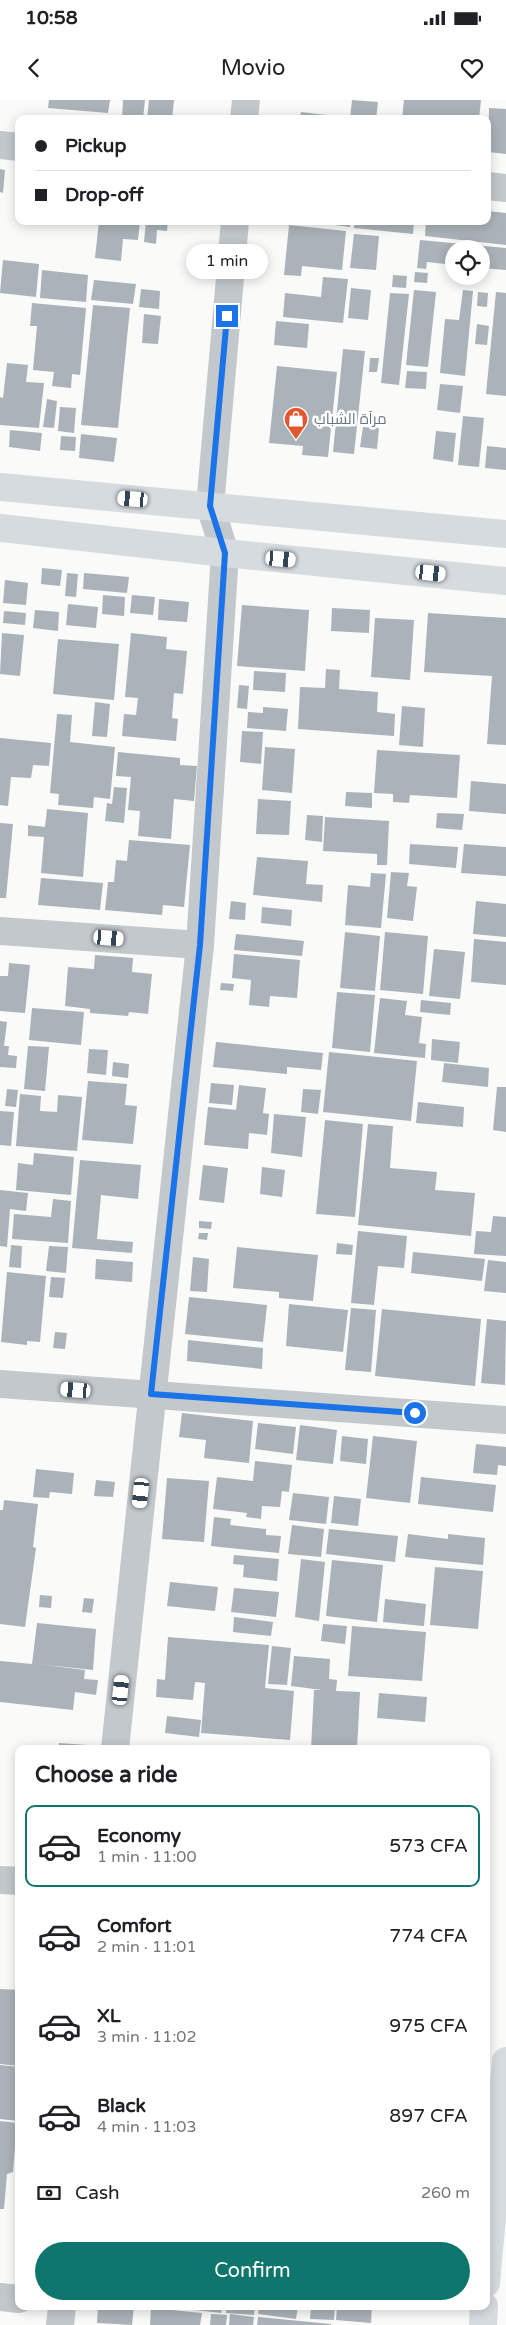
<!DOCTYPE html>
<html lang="en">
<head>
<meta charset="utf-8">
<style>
  body { margin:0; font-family:"Varela Round",Cairo,sans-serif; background:#f2f2f2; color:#202124; height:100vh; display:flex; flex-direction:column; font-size:19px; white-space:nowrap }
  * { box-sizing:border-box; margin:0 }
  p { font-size:16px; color:#757577 }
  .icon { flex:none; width:28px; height:28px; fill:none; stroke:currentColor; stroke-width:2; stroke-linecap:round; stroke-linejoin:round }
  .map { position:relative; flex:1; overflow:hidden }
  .side { position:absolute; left:15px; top:1645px; width:475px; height:565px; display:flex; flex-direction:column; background:#fff; border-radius:10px; box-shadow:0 2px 12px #0003 }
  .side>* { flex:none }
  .hud { position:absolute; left:15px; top:15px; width:476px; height:110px; border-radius:10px; box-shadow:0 2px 12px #0003; display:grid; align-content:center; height:110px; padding:0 20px; background:#fff }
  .tools { position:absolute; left:445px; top:140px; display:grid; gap:10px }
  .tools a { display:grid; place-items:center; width:45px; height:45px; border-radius:50%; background:#fff; box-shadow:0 2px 12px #0003; font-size:25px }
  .end { position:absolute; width:22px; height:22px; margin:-11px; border:6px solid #1a73e8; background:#fff; box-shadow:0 0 0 2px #fff }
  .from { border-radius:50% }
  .bubble { position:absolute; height:35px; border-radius:18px; background:#fff; box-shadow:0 2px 12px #0003; font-size:16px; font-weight:600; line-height:35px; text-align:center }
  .car { position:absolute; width:15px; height:30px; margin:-15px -8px; border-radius:6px; box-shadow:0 0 4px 1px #0007; background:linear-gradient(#fff 24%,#345 0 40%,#fff 0 76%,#345 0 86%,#fff 0) }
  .hud b { display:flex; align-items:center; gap:18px; height:48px; font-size:19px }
  .hud b+b { border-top:1px solid #e0e0e0 }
  .hud i { width:12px; height:12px; background:#202124 }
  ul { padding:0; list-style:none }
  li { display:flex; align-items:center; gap:15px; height:82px; margin:0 10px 8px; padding:0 10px; border:2px solid transparent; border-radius:10px }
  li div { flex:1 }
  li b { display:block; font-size:19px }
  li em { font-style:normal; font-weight:600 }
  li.on { border-color:#0f766e }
  li>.icon { width:45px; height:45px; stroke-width:1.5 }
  h2 { padding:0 20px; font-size:22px; line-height:60px }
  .pay { display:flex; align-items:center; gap:12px; height:55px; padding:0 20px; font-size:19px }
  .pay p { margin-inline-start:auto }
  .action { display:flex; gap:10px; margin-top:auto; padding:10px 20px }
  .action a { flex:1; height:58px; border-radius:30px; background:#0f766e; color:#fff; font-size:20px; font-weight:600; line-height:58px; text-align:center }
  .status { display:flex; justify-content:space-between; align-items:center; height:35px; padding:0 25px; background:#fff; direction:ltr }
  .status svg { height:14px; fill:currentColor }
  header { display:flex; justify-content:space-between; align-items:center; height:65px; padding:0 20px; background:#fff; font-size:22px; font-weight:600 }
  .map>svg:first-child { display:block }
  .building { fill:#aab3b9 }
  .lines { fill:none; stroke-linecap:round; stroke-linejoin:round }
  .street { stroke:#c3c8cc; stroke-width:28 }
  .secondary { stroke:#d6dbdf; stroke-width:28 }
  .route { stroke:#1a73e8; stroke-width:6 }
  .labels { text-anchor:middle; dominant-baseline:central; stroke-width:5; stroke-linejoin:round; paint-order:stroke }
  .poi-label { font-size:15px; fill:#657683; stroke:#fff; text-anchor:start }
</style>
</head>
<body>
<div class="status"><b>10:58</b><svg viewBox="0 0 49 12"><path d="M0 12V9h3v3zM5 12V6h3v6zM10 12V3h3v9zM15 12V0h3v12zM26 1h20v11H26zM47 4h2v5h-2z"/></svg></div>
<header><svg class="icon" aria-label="back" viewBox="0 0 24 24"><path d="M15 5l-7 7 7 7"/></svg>Movio<svg class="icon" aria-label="heart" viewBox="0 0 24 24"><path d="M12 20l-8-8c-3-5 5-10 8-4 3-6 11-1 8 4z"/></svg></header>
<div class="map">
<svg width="506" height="2225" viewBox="0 0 506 2225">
  <rect width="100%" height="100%" fill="#fafaf8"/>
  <g class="building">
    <polygon points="49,0 110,0 108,13 48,8"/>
    <polygon points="123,0 145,0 143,19 122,19"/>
    <polygon points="149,0 174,0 172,19 147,19"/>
    <polygon points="352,0 378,2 376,19 350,19"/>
    <polygon points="404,0 481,0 479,19 402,19"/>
    <polygon points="489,8 506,9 506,54 488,52"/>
    <polygon points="301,12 335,16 335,19 300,19"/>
    <polygon points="0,69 5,70 3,93 0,92"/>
    <polygon points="488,111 506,113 506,145 425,136 426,121 488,121"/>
    <polygon points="99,121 140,121 138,140 123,139 121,161 95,158"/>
    <polygon points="146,121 168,121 167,131 157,130 156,144 144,142"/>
    <polygon points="305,121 350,121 350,127"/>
    <polygon points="355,121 414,121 413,134 354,128"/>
    <polygon points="289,125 346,131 342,170 302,166 301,176 284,175"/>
    <polygon points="354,134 379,136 376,170 350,168"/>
    <polygon points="420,140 506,148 506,170 481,168 481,149 454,149 454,165 427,162 426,169 417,168"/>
    <polygon points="3,160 39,164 36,197 0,193"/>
    <polygon points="42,170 88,175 86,202 40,198"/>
    <polygon points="415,172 428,173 427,183 414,182"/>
    <polygon points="393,175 407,176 406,188 392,187"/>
    <polygon points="323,177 348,179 343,223 283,217 285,193 321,197"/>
    <polygon points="94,180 136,184 133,204 91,200"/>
    <polygon points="351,188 371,190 368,220 348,218"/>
    <polygon points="141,189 160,191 159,209 139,207"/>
    <polygon points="414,190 436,192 428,267 406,265"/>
    <polygon points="463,190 473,191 465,276 440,273 445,219 459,220"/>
    <polygon points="478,192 488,193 487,207 477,206"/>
    <polygon points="496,192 506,193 506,296 486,294"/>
    <polygon points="390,193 409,194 399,285 381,283"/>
    <polygon points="32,203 86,208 80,275 72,274 71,288 52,286 54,272 33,270 37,226 30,226"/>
    <polygon points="93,205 130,208 118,328 81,325"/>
    <polygon points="144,214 161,216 158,244 142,243"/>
    <polygon points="276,221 309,224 307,248 274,245"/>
    <polygon points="477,224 489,226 487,245 475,244"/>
    <polygon points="343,249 365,251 354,354 333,352"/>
    <polygon points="370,258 379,258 377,272 369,272"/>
    <polygon points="7,263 28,265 26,282 44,283 39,328 0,325 0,297 3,298"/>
    <polygon points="277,266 337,272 328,357 302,355 303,346 269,343"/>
    <polygon points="407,271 427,272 426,289 405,288"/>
    <polygon points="440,284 463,286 460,313 437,310"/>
    <polygon points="47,299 57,301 54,328 43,327"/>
    <polygon points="60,307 76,308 74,333 58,331"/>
    <polygon points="463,316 484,318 479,367 458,365"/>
    <polygon points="363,327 379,328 377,349 360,347"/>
    <polygon points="10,330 42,333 40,351 9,347"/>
    <polygon points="436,331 456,333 453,362 433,359"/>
    <polygon points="81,334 117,338 114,362 79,358"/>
    <polygon points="61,336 76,337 75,351 60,350"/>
    <polygon points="487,346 506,348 506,370 485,368"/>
    <polygon points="42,468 62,470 60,486 41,484"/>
    <polygon points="67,473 78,474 76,497 65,496"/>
    <polygon points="84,473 129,477 127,493 83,489"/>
    <polygon points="5,480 28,483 26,505 3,503"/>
    <polygon points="103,495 125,497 124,516 102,514"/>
    <polygon points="132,495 155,497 153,515 130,513"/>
    <polygon points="159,499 189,502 187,522 158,520"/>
    <polygon points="68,504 98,507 96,528 66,525"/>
    <polygon points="242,505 309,510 305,571 237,566"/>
    <polygon points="332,508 370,510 369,533 331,531"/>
    <polygon points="35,510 59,512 58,531 33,528"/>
    <polygon points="4,511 26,513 25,525 3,523"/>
    <polygon points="428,513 506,518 506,645 487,644 492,576 424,572"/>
    <polygon points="375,518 414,520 410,580 371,577"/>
    <polygon points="2,533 24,535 20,576 0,574"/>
    <polygon points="131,533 167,537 166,549 187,551 183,594 174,593 172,618 178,619 176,641 122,636 124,614 136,615 138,598 125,597"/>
    <polygon points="58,539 119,544 114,600 53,594"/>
    <polygon points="326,569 340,570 339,589 378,592 377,612 395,614 394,636 298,629 300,587 325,588"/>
    <polygon points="254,571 286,573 285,592 253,590"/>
    <polygon points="239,585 249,586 247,609 237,608"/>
    <polygon points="95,602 110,604 107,637 92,636"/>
    <polygon points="402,606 425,608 423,647 399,645"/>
    <polygon points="263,607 288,609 286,631 247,628 248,612 263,613"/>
    <polygon points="57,614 72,615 70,642 115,647 110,699 94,697 93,708 58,705 59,694 50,693"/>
    <polygon points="242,631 263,632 261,664 240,662"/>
    <polygon points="0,638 51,643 49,666 33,665 31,678 11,677 8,706 0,705"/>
    <polygon points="265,647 295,649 292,693 262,690"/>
    <polygon points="377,650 460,655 457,698 410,695 409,703 393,702 393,694 374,693"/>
    <polygon points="118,652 180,658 180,665 197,666 194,701 174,699 171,739 138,736 140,711 128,710 131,677 116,676"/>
    <polygon points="471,681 506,684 506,714 469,711"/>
    <polygon points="114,687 127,688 124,723 105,721 107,703 112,704"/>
    <polygon points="346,692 372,693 372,708 345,706"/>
    <polygon points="258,699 291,701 289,735 256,734"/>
    <polygon points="47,709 88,713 83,777 41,773 44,737 28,736 28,725 45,727"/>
    <polygon points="437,713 464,714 462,730 436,728"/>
    <polygon points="307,715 323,716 322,742 305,740"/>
    <polygon points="325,717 389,721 387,765 377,765 377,754 323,751"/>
    <polygon points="0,723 13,724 6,798 0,798"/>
    <polygon points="129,740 190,745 184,807 163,805 162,815 105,810 108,782 114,782 116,760 127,761"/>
    <polygon points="410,744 458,747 456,768 409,764"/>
    <polygon points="464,744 506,747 506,776 461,773"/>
    <polygon points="257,757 308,761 306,784 323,785 322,802 253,795"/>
    <polygon points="391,772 409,773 407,786 417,787 413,821 387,818"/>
    <polygon points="371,773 386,774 381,828 345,825 348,785 370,787"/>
    <polygon points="41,778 103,783 100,810 38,805"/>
    <polygon points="231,801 246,803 245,820 229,819"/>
    <polygon points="476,801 506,804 506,837 473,834"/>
    <polygon points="262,807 292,810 291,826 261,823"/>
    <polygon points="345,832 380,836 375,891 340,888"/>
    <polygon points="385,832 428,836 423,894 380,890"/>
    <polygon points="236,834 304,841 302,856 234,850"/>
    <polygon points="474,839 506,842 506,885 471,882"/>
    <polygon points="434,849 465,852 460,899 429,896"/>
    <polygon points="234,854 300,860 297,898 270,896 269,907 249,905 251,880 232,878"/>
    <polygon points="95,855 133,858 132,872 152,874 148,914 129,912 128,916 90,913 90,909 65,906 68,867 94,869"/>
    <polygon points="9,863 30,865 25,913 0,911 0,876 8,876"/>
    <polygon points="221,883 234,884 233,891 220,890"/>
    <polygon points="337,892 375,895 370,952 332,948"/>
    <polygon points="380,898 407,901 405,915 422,917 419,943 426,944 425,958 374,953"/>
    <polygon points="421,900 451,903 450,915 420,912"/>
    <polygon points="32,908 84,912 81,945 29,940"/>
    <polygon points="0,921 7,922 4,946 9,946 8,955 17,956 16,968 0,967"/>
    <polygon points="432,939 460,942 458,963 431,960"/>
    <polygon points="216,942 323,953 321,970 287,967 287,974 213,967"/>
    <polygon points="28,946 49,947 45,991 24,989"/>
    <polygon points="89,949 108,950 106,975 87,973"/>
    <polygon points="329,952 417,961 411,1021 323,1012"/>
    <polygon points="113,962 129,964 128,978 112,976"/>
    <polygon points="444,963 489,968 488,987 442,982"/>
    <polygon points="88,981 127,984 125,1005 137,1006 133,1044 82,1040"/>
    <polygon points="211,983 234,985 232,1005 209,1003"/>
    <polygon points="239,985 266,988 263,1013 269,1014 267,1035 249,1033 248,1049 204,1045 208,1007 236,1010"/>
    <polygon points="497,987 506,987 506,1032 493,1030"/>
    <polygon points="7,989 18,990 16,1007 5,1006"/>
    <polygon points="303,989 321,990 318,1014 301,1012"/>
    <polygon points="20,994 41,996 40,1011 57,1012 58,995 82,997 77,1051 16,1046"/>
    <polygon points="418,1002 464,1007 463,1027 416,1023"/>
    <polygon points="0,1011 14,1012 11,1046 0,1045"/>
    <polygon points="274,1014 306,1017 302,1057 271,1053"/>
    <polygon points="325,1020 363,1024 355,1117 316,1114"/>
    <polygon points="368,1024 393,1026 390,1068 437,1072 435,1090 475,1093 471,1136 358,1125"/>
    <polygon points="34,1053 74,1057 71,1095 16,1090 18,1063 33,1065"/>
    <polygon points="80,1060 141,1065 138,1099 101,1095 97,1139 133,1142 132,1153 72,1148"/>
    <polygon points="203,1065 228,1068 224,1103 199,1100"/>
    <polygon points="262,1067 285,1070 282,1097 260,1094"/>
    <polygon points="0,1090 28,1093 26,1111 10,1109 7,1147 0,1146"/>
    <polygon points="53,1099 71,1101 68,1143 12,1139 14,1114 51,1117"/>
    <polygon points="493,1116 506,1117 506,1156 474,1154 476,1131 491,1132"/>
    <polygon points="199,1121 212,1122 211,1129 199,1128"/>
    <polygon points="358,1131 407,1136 404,1168 378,1166 374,1205 351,1203"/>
    <polygon points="199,1133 208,1133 207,1140 198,1139"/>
    <polygon points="337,1143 353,1145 352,1155 336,1154"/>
    <polygon points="11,1145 22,1146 21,1168 9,1167"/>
    <polygon points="49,1146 68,1147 66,1173 46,1171"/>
    <polygon points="237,1147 318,1155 313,1201 279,1198 279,1192 233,1188"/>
    <polygon points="413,1152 485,1159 482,1181 411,1173"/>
    <polygon points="193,1157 209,1159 207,1192 190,1191"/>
    <polygon points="96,1159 133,1162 132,1182 95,1179"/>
    <polygon points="488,1160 506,1162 506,1193 484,1191"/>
    <polygon points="7,1172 46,1176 40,1242 27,1241 27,1245 1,1242"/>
    <polygon points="51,1177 65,1178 63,1198 49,1197"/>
    <polygon points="189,1197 267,1205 263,1242 185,1234"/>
    <polygon points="289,1204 348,1210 343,1252 286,1246"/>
    <polygon points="351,1208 376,1210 371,1272 345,1270"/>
    <polygon points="382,1209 481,1219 475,1286 375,1276"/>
    <polygon points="487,1219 506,1221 505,1285 481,1283"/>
    <polygon points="55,1232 67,1233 65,1249 53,1248"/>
    <polygon points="188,1240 263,1248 262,1269 187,1261"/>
    <polygon points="182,1313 253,1321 249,1363 204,1358 206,1340 179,1337"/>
    <polygon points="258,1323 296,1327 293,1354 255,1349"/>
    <polygon points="300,1325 337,1330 333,1364 296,1360"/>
    <polygon points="342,1336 368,1339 366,1364 340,1361"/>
    <polygon points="373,1336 417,1341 410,1403 366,1398"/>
    <polygon points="476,1344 506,1347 506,1366 498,1365 497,1375 473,1373"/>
    <polygon points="255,1361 292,1365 289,1392 282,1391 280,1407 262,1406 261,1419 246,1417 247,1413 213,1409 217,1377 253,1381"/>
    <polygon points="36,1369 74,1373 72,1394 50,1392 49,1398 33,1397"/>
    <polygon points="421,1377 496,1385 493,1412 418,1404"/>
    <polygon points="167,1378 209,1381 204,1442 162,1439"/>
    <polygon points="96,1380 115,1382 113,1397 94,1396"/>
    <polygon points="293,1393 329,1397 326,1424 289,1420"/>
    <polygon points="334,1396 361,1399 358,1426 331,1423"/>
    <polygon points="4,1400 38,1404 33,1447 36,1448 25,1527 0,1524 0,1410 3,1410"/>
    <polygon points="214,1417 231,1419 230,1425 266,1429 266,1435 281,1436 279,1453 211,1446"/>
    <polygon points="292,1425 324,1429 321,1457 288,1454"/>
    <polygon points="329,1429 398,1436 395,1462 326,1454"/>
    <polygon points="408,1434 448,1439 448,1434 485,1438 483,1465 405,1457"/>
    <polygon points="234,1455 279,1459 277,1481 243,1477 244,1465 233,1464"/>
    <polygon points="301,1459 325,1462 319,1521 295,1517"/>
    <polygon points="332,1460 383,1465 377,1522 326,1516"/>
    <polygon points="435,1467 483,1471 478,1529 430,1525"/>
    <polygon points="170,1482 218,1487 215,1511 167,1506"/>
    <polygon points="234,1488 279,1492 276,1517 231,1512"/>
    <polygon points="40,1495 52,1496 51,1508 39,1507"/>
    <polygon points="84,1498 94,1499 92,1513 82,1512"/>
    <polygon points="385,1499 426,1504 424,1526 383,1522"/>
    <polygon points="234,1517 273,1522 271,1536 233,1532"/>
    <polygon points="37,1523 96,1529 93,1570 37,1564 85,1570 84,1579 98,1580 96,1595 75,1592 73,1610 0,1602 0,1561 32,1564"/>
    <polygon points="323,1524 347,1526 345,1544 321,1541"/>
    <polygon points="352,1526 426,1532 422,1581 348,1576"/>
    <polygon points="168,1537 269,1545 265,1588 294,1591 290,1640 201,1633 205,1583 195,1582 193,1600 156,1597 157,1579 165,1580"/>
    <polygon points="272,1546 291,1548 287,1585 268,1584"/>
    <polygon points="294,1556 330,1559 329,1579 337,1580 336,1591 360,1592 357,1649 311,1649 314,1590 322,1590 291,1586"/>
    <polygon points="379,1593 427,1597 425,1622 377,1618"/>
    <polygon points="167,1616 201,1620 199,1637 165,1633"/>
    <polygon points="59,1643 88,1645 88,1649 59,1649"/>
    <polygon points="0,1889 19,1890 19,1966 0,1964"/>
    <polygon points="0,1965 19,1967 19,2021 0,2019"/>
    <polygon points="0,2021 17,2023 13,2072 7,2074 4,2109 0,2109"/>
    <polygon points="98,2206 134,2206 132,2225 97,2223"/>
    <polygon points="161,2206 222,2206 221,2213"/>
    <polygon points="226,2206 255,2206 254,2215 226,2213"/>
    <polygon points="259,2206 298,2206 296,2219 258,2214"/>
    <polygon points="311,2206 335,2206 334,2220 310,2219"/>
    <polygon points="337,2206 372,2206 371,2223 336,2220"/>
    <polygon points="151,2208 202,2213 200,2225 150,2225"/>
    <polygon points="211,2214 227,2215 226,2225 210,2225"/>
    <polygon points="230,2214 254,2217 253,2225 229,2225"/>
    <polygon points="258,2217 331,2224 331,2225 257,2225"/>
  </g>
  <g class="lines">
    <g class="street">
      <polyline points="244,19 246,0"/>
      <polyline points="0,45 19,47"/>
      <polyline points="488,86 506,88"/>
      <polyline points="0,831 200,845"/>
      <polyline points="0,1284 506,1320"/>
      <polyline points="115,1649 200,845 225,453 210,406 235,121"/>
      <polyline points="0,1780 19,1781"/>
      <polyline points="0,2197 19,2199"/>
      <polyline points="60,2225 62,2206"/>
    </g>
    <g class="secondary">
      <polyline points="0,387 506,434"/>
      <polyline points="0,428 225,453 506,481"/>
      <polyline points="486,2183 506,1961"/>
      <polyline points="483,2225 484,2206"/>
    </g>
  </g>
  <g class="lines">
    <polyline class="route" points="227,216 210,406 225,453 200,845 151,1294 415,1313"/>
  </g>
  <defs>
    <symbol id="shop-pin" viewBox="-11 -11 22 30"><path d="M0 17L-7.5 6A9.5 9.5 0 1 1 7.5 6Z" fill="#e4572e" stroke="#fff"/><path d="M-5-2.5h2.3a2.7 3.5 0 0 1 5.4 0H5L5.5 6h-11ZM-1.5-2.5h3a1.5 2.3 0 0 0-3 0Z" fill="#fff"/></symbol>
  </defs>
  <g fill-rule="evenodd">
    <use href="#shop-pin" x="282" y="305" width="28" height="38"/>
  </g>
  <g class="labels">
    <g class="poi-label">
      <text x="314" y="319">مرآة الشباب</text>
    </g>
  </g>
</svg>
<div class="tools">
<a><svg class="icon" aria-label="locate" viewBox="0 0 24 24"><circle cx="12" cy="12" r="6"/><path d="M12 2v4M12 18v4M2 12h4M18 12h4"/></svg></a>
</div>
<i class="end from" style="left:415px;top:1313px"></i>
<i class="end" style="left:227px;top:216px"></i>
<div class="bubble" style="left:186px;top:144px;width:82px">1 min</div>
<i class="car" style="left:133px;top:399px;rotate:275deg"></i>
<i class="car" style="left:281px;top:459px;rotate:95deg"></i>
<i class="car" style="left:431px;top:473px;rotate:96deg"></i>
<i class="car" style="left:109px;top:838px;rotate:94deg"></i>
<i class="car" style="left:76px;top:1290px;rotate:274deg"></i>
<i class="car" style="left:141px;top:1393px;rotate:186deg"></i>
<i class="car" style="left:121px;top:1590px;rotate:6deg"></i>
<div class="hud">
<b><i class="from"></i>Pickup</b>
<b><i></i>Drop-off</b>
</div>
<section class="side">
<h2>Choose a ride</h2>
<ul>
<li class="on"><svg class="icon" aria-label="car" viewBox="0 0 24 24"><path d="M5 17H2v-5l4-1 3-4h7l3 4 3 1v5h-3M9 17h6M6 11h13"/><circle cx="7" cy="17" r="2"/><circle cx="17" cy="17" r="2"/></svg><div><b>Economy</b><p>1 min · 11:00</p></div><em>573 CFA</em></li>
<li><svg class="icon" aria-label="car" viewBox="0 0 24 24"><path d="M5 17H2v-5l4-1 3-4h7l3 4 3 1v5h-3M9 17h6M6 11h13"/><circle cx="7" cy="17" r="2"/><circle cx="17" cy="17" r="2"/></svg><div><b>Comfort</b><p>2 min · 11:01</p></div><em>774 CFA</em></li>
<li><svg class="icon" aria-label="car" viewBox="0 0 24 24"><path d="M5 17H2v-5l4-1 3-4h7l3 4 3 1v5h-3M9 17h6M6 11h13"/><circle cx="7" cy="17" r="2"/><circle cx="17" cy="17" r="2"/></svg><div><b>XL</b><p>3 min · 11:02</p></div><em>975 CFA</em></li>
<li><svg class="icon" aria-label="car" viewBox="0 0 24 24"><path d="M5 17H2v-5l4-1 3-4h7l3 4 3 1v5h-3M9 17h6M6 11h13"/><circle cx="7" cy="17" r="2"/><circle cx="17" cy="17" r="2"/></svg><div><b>Black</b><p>4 min · 11:03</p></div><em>897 CFA</em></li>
</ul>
<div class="pay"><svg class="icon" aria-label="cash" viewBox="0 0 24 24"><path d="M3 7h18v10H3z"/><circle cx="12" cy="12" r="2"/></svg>Cash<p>260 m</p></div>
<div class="action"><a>Confirm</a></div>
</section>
</div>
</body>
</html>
